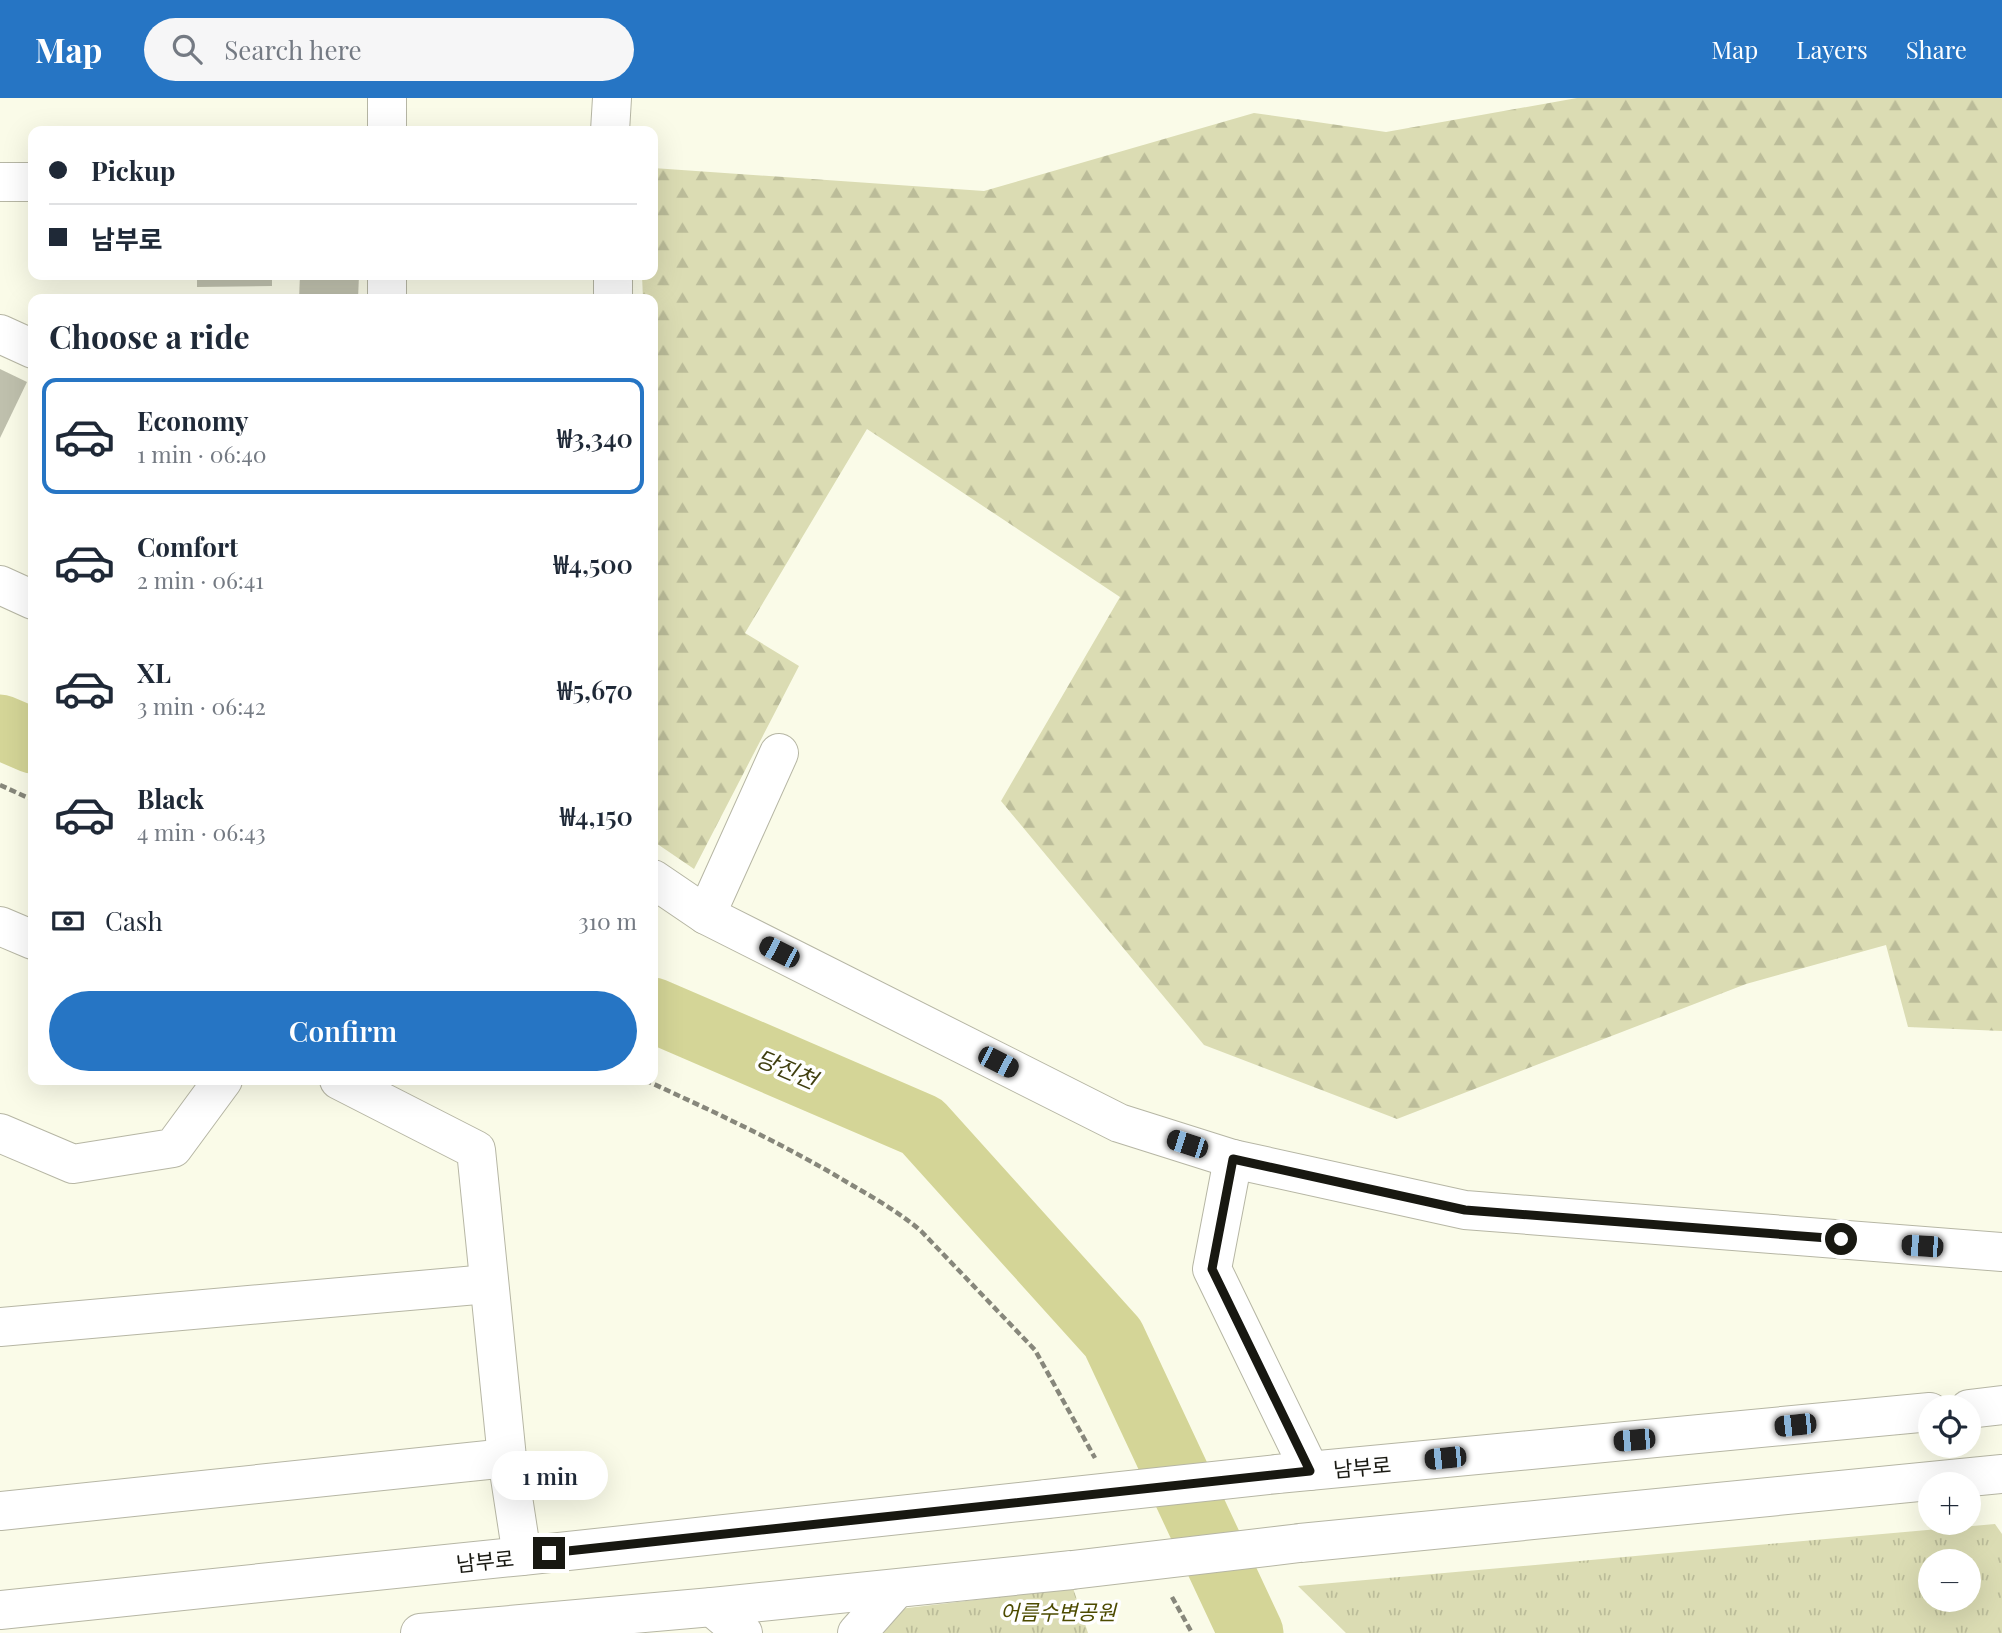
<!DOCTYPE html>
<html lang="en">
<head>
<meta charset="utf-8">
<style>
  body { margin:0; font-family:"Playfair Display","Noto Sans KR",serif; background:#f6f6f7; color:#1f2937; height:100vh; display:flex; flex-direction:column; font-size:26px; white-space:nowrap }
  * { box-sizing:border-box; margin:0 }
  p { font-size:23px; color:#747a83 }
  .icon { flex:none; width:38px; height:38px; fill:none; stroke:currentColor; stroke-width:2; stroke-linecap:round; stroke-linejoin:round }
  .map { position:relative; flex:1; overflow:hidden }
  .sheet { position:absolute; left:28px; top:196px; width:630px; height:791px; display:flex; flex-direction:column; background:#fff; border-radius:14px; box-shadow:0 7px 28px #0002 }
  .sheet>* { flex:none }
  .top-card { position:absolute; left:28px; top:28px; width:630px; height:154px; border-radius:14px; box-shadow:0 7px 28px #0002; display:grid; align-content:center; height:154px; padding:0 21px; background:#fff }
  .controls { position:absolute; left:1918px; top:1297px; display:grid; gap:14px }
  .controls a { display:grid; place-items:center; width:63px; height:63px; border-radius:50%; background:#fff; box-shadow:0 7px 28px #0002; font-size:35px }
  .end { position:absolute; width:32px; height:32px; margin:-16px; border:9px solid #181811; background:#fff; box-shadow:0 0 0 4px #fff }
  .from { border-radius:50% }
  .bubble { position:absolute; height:49px; border-radius:24px; background:#fff; box-shadow:0 7px 28px #0002; font-size:23px; font-weight:600; line-height:49px; text-align:center }
  .car { position:absolute; width:21px; height:42px; margin:-21px -10px; border-radius:9px; box-shadow:0 0 5px 2px #0007; background:linear-gradient(#222 24%,#8ab4d8 0 40%,#222 0 76%,#8ab4d8 0 86%,#222 0) }
  .top-card b { display:flex; align-items:center; gap:24px; height:66px; font-size:26px }
  .top-card b+b { border-top:2px solid #e0e1e3 }
  .top-card i { width:18px; height:18px; background:#1f2937 }
  ul { padding:0; list-style:none }
  li { display:flex; align-items:center; gap:21px; height:116px; margin:0 14px 10px; padding:0 7px; border:4px solid transparent; border-radius:14px }
  li div { flex:1 }
  li b { display:block; font-size:26px }
  li em { font-style:normal; font-weight:600 }
  li.selected { border-color:#2675c4 }
  li>.icon { width:63px; height:63px; stroke-width:1.5 }
  h2 { padding:0 21px; font-size:32px; line-height:84px }
  .pay { display:flex; align-items:center; gap:18px; height:77px; padding:0 21px; font-size:26px }
  .pay p { margin-inline-start:auto }
  .button { display:flex; gap:14px; margin-top:auto; padding:14px 21px }
  .button a { flex:1; height:80px; border-radius:42px; background:#2675c4; color:#fff; font-size:28px; font-weight:600; line-height:80px; text-align:center }
  header { display:flex; align-items:center; gap:42px; box-sizing:border-box; height:98px; padding:0 35px; background:#2675c4; color:#fff }
  header strong { font-size:33px }
  nav { display:flex; gap:38px; margin-inline-start:auto; font-size:24px }
  .search { width:490px; height:63px; background:#f6f6f7; display:flex; align-items:center; gap:18px; box-sizing:border-box; padding:0 24px; border-radius:38px; color:#747a83; font-size:26px }
  .map>svg:first-child { display:block }
  .grass { fill:url(#grass-tufts); fill-rule:evenodd }
  .forest { fill:url(#forest-firs) }
  .lines { fill:none; stroke-linecap:round; stroke-linejoin:round }
  .river { stroke:#d4d597; stroke-width:65 }
  .building { fill:#bfc0ad }
  .street-casing { stroke:#b6b6a4; stroke-width:40 }
  .secondary-casing { stroke:#b6b6a4; stroke-width:40 }
  .path { stroke:#87877b; stroke-width:4.5; stroke-dasharray:7 3.5; stroke-linecap:butt }
  .street { stroke:#fff; stroke-width:38 }
  .secondary { stroke:#fff; stroke-width:38 }
  .secondary-bridge-casing { stroke:#b6b6a4; stroke-width:40; stroke-linecap:butt }
  .secondary-bridge { stroke:#fff; stroke-width:38 }
  .route { stroke:#181811; stroke-width:9 }
  .labels { text-anchor:middle; dominant-baseline:central; stroke-width:7; stroke-linejoin:round; paint-order:stroke }
  .street-label { font-size:21px; fill:#181811; stroke:#fff }
  .park-label { font-size:21px; font-style:italic; fill:#4d4b00; stroke:#fff }
  .water-label { font-size:23px; font-style:italic; fill:#403f10; stroke:#fff }
</style>
</head>
<body>
<header>
<strong>Map</strong>
<div class="search"><svg class="icon" aria-label="search" viewBox="0 0 24 24"><circle cx="10" cy="10" r="6"/><path d="M15 15l6 6"/></svg>Search here</div>
<nav><a>Map</a><a>Layers</a><a>Share</a></nav>
</header>
<div class="map">
<svg width="2002" height="1535" viewBox="0 0 2002 1535">
  <defs>
    <pattern id="grass-tufts" width="24" height="20" patternUnits="userSpaceOnUse" patternTransform="scale(1.75)"><rect width="24" height="20" fill="#dbdcb3"/><path d="M3 7l-1-3M5 7V3M7 7l1-3M15 17l-1-3M17 17v-4M19 17l1-3" fill="none" stroke="#bbbc99"/></pattern>
    <pattern id="forest-firs" width="22" height="20" patternUnits="userSpaceOnUse" patternTransform="scale(1.75)"><rect width="22" height="20" fill="#dbdcb3"/><path d="M5 1l3.5 6h-7zM16 11l3.5 6h-7z" fill="#bbbc99"/></pattern>
  </defs>
  <rect width="100%" height="100%" fill="#fafbe8"/>
  <g class="grass">
    <path d="M 1995,1426 L 2002,1436 L 2002,1535 L 1346,1535 L 1298,1488 ZM 1930,1463 L 1969,1463 L 1969,1502 L 1930,1502 Z"/>
    <polygon points="1073,1490 1088,1535 879,1535 899,1511"/>
  </g>
  <polygon class="forest" points="1577,0 2002,0 2002,933 1908,929 1886,847 1746,886 1397,1021 1204,947 1001,703 1120,499 867,331 745,535 799,568 694,771 653,743 653,201 643,201 642,177 653,177 653,70 984,93 1254,15 1386,34"/>
  <g class="lines">
    <g class="river">
      <polyline points="0,629 33,643"/>
      <polyline points="653,912 922,1028 1113,1240 1251,1535"/>
    </g>
  </g>
  <g class="building">
    <polygon points="197,177 272,177 272,188 197,189"/>
    <polygon points="300,177 359,177 358,201 299,201"/>
    <polygon points="0,271 27,284 0,340"/>
  </g>
  <g class="lines">
    <defs>
      <g id="street">
        <polyline points="387,33 387,0"/>
        <polyline points="610,33 612,0"/>
        <polyline points="0,84 33,84"/>
        <polyline points="387,177 387,201"/>
        <polyline points="613,177 613,201"/>
        <polyline points="0,236 33,251"/>
        <polyline points="0,487 33,502"/>
        <polyline points="653,781 706,817 1119,1025 1233,1061 1465,1112 2002,1154"/>
        <polyline points="706,817 779,655"/>
        <polyline points="0,828 33,842"/>
        <polyline points="339,982 476,1052 507,1360 522,1458"/>
        <polyline points="0,1035 73,1066 173,1050 223,982"/>
        <polyline points="1233,1061 1212,1171 1310,1373"/>
        <polyline points="0,1229 488,1186"/>
        <polyline points="0,1413 507,1360"/>
        <polyline points="712,1509 743,1535"/>
        <polyline points="857,1535 896,1491"/>
      </g>
      <g id="secondary">
        <polyline points="1969,1311 2002,1307"/>
        <polyline points="1277,1376 1930,1314"/>
        <polyline points="1300,1445 2002,1376"/>
        <polyline points="0,1512 522,1458 1047,1401"/>
        <polyline points="420,1535 712,1509 1072,1472"/>
      </g>
    </defs>
    <use href="#street" class="street-casing"/>
    <use href="#secondary" class="secondary-casing"/>
    <g class="path">
      <polyline points="0,687 33,702"/>
      <path d="M 645,982 C 714,1014 784,1046 850,1086 C 874,1100 899,1114 921,1133 L 1035,1252 L 1095,1360"/>
      <polyline points="1172,1499 1192,1535"/>
    </g>
    <use href="#street" class="street"/>
    <use href="#secondary" class="secondary"/>
    <defs>
      <g id="secondary-bridge">
        <polyline points="1047,1401 1277,1376"/>
        <polyline points="1072,1472 1300,1445"/>
      </g>
    </defs>
    <use href="#secondary-bridge" class="secondary-bridge-casing"/>
    <use href="#secondary-bridge" class="secondary-bridge"/>
  </g>
  <g class="lines">
    <polyline class="route" points="549,1455 1310,1373 1212,1171 1233,1061 1465,1112 1841,1141"/>
  </g>
  <g class="labels">
    <g class="street-label">
      <text transform="translate(1362 1368) rotate(-5)">남부로</text>
      <text transform="translate(485 1462) rotate(-6)">남부로</text>
    </g>
    <g class="park-label">
      <text x="1058" y="1513">어름수변공원</text>
    </g>
    <g class="water-label">
      <text transform="translate(787 970) rotate(23)">당진천</text>
    </g>
  </g>
</svg>
<div class="controls">
<a><svg class="icon" aria-label="locate" viewBox="0 0 24 24"><circle cx="12" cy="12" r="6"/><path d="M12 2v4M12 18v4M2 12h4M18 12h4"/></svg></a>
<a>+</a>
<a>−</a>
</div>
<i class="end from" style="left:1841px;top:1141px"></i>
<i class="end" style="left:549px;top:1455px"></i>
<div class="bubble" style="left:492px;top:1353px;width:116px">1 min</div>
<i class="car" style="left:779px;top:854px;rotate:297deg"></i>
<i class="car" style="left:998px;top:964px;rotate:117deg"></i>
<i class="car" style="left:1187px;top:1046px;rotate:288deg"></i>
<i class="car" style="left:1922px;top:1148px;rotate:274deg"></i>
<i class="car" style="left:1795px;top:1327px;rotate:264deg"></i>
<i class="car" style="left:1634px;top:1342px;rotate:265deg"></i>
<i class="car" style="left:1445px;top:1360px;rotate:264deg"></i>
<div class="top-card">
<b><i class="from"></i>Pickup</b>
<b><i></i>남부로</b>
</div>
<section class="sheet">
<h2>Choose a ride</h2>
<ul>
<li class="selected"><svg class="icon" aria-label="car" viewBox="0 0 24 24"><path d="M5 17H2v-5l4-1 3-4h7l3 4 3 1v5h-3M9 17h6M6 11h13"/><circle cx="7" cy="17" r="2"/><circle cx="17" cy="17" r="2"/></svg><div><b>Economy</b><p>1 min · 06:40</p></div><em>₩3,340</em></li>
<li><svg class="icon" aria-label="car" viewBox="0 0 24 24"><path d="M5 17H2v-5l4-1 3-4h7l3 4 3 1v5h-3M9 17h6M6 11h13"/><circle cx="7" cy="17" r="2"/><circle cx="17" cy="17" r="2"/></svg><div><b>Comfort</b><p>2 min · 06:41</p></div><em>₩4,500</em></li>
<li><svg class="icon" aria-label="car" viewBox="0 0 24 24"><path d="M5 17H2v-5l4-1 3-4h7l3 4 3 1v5h-3M9 17h6M6 11h13"/><circle cx="7" cy="17" r="2"/><circle cx="17" cy="17" r="2"/></svg><div><b>XL</b><p>3 min · 06:42</p></div><em>₩5,670</em></li>
<li><svg class="icon" aria-label="car" viewBox="0 0 24 24"><path d="M5 17H2v-5l4-1 3-4h7l3 4 3 1v5h-3M9 17h6M6 11h13"/><circle cx="7" cy="17" r="2"/><circle cx="17" cy="17" r="2"/></svg><div><b>Black</b><p>4 min · 06:43</p></div><em>₩4,150</em></li>
</ul>
<div class="pay"><svg class="icon" aria-label="cash" viewBox="0 0 24 24"><path d="M3 7h18v10H3z"/><circle cx="12" cy="12" r="2"/></svg>Cash<p>310 m</p></div>
<div class="button"><a>Confirm</a></div>
</section>
</div>
</body>
</html>
